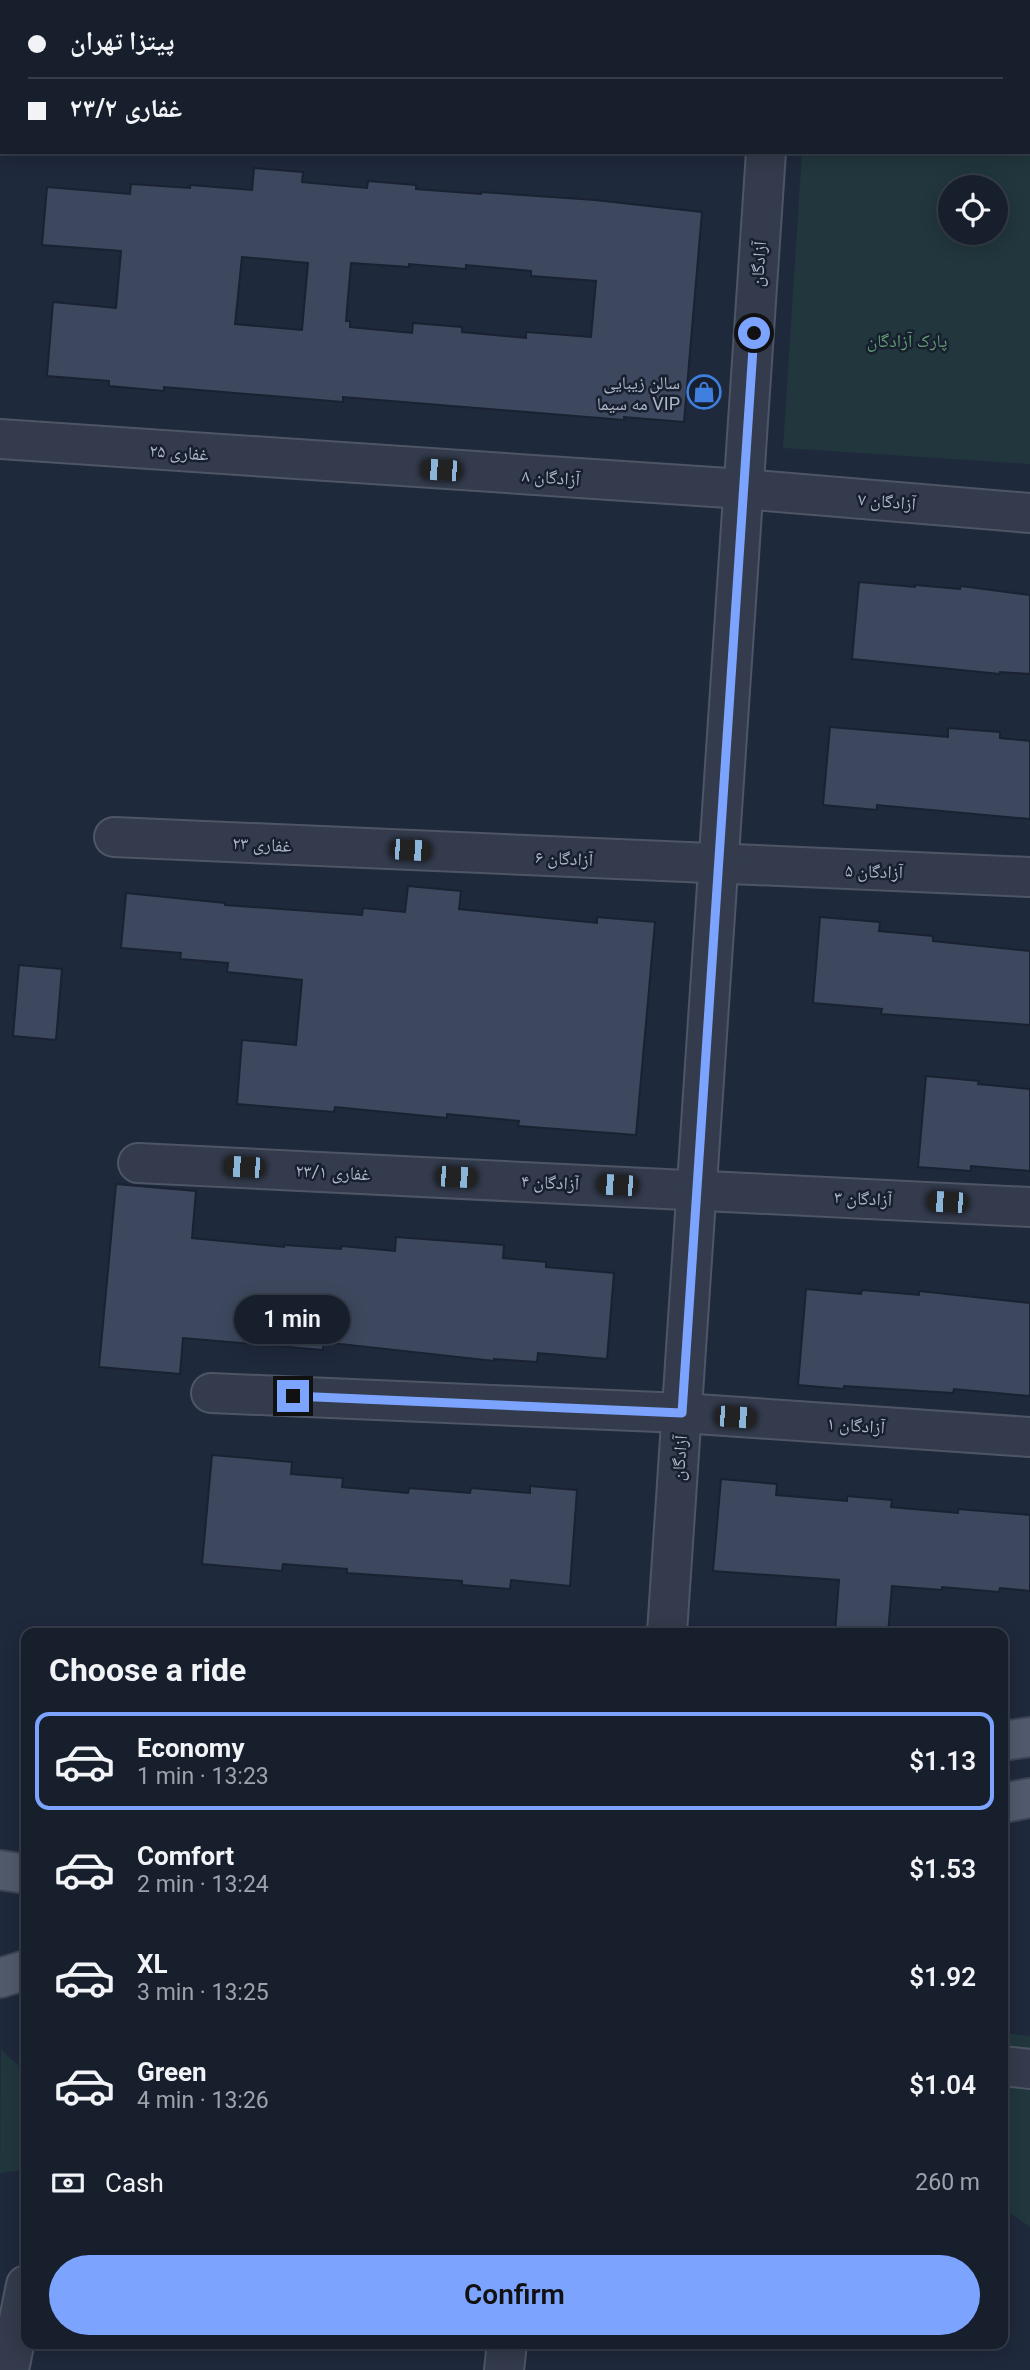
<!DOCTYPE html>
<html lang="en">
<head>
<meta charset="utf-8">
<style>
  body { margin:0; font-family:Roboto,"Noto Naskh Arabic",sans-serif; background:#202735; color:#f1f3f6; height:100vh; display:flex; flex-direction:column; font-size:26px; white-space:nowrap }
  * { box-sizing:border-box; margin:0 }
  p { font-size:23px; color:#9ea2aa }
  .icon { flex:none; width:38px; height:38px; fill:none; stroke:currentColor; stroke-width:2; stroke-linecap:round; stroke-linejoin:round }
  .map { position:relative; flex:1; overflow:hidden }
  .side { position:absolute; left:21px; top:1628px; width:987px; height:721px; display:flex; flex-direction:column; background:#171f2d; border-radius:14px; box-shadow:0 4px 18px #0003,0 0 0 2px #363d49 }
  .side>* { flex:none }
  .top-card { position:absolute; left:0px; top:0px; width:1031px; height:154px; box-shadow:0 4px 18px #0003,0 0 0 2px #363d49; display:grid; align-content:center; height:154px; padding:0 28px; background:#171f2d }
  .buttons { position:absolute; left:938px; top:175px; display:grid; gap:14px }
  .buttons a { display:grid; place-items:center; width:70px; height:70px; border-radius:50%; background:#171f2d; box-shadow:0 4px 18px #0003,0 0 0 2px #363d49; font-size:35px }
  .end { position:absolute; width:32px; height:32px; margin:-16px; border:9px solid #7ca4ff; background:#111; box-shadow:0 0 0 4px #111 }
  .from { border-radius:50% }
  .bubble { position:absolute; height:49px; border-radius:24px; background:#171f2d; box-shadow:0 4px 18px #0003,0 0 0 2px #363d49; font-size:23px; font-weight:600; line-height:49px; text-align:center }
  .car { position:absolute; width:21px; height:42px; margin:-21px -10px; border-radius:9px; box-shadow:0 0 5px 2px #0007; background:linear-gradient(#222 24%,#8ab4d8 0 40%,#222 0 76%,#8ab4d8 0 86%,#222 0) }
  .top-card b { display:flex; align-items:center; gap:24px; height:66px; font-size:26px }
  .top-card b+b { border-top:2px solid #363d49 }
  .top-card i { width:18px; height:18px; background:#f1f3f6 }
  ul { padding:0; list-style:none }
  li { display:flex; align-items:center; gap:21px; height:98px; margin:0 14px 10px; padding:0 14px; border:4px solid transparent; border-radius:14px }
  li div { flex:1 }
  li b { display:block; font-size:26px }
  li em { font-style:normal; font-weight:600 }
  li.current { border-color:#7ca4ff }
  li>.icon { width:63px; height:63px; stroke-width:1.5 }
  h2 { padding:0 28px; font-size:32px; line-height:84px }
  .pay { display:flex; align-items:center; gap:18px; height:77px; padding:0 28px; font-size:26px }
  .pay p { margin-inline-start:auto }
  .action { display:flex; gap:14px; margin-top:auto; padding:14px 28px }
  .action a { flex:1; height:80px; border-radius:42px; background:#7ca4ff; color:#111; font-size:28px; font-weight:600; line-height:80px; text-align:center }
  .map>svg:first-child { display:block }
  .green { fill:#21373d; fill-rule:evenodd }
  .building { fill:#3d485e; stroke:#1a2232; stroke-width:2; fill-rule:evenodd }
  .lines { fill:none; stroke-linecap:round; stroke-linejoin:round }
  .minor-casing { stroke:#4e5666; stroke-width:42 }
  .major-casing { stroke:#3c4455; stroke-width:42 }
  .minor { stroke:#333b4c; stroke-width:38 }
  .major { stroke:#515a6c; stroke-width:38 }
  .route { stroke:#7ca4ff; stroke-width:9 }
  .labels { text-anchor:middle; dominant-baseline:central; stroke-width:5; stroke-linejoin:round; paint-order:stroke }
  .street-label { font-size:18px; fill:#aeb6c8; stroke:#182030 }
  .park-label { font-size:18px; fill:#629c74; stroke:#182030 }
  .poi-label { font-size:18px; fill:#aeb6c8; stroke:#182030; text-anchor:end }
</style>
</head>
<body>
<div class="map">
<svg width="1030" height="2370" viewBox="0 0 1030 2370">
  <rect width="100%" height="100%" fill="#1f293c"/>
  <g class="green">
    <path d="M 812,0 L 1030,0 L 1030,464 L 783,448 L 802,152 L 1029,152 L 1029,2 L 811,2 ZM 950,187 L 996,187 L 996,233 L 950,233 Z"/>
    <polygon points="1003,2033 1030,2036 1030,2227 1007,2211 1003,2211"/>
    <polygon points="1,2050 26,2072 26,2169 0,2173"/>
  </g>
  <g class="building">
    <path d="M 254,168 L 303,172 L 302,182 L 367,188 L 368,181 L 416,185 L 416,189 L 481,194 L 481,192 L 595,200 L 702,212 L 684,422 L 624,417 L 624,420 L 343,397 L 343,402 L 164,387 L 164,391 L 109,386 L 109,381 L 47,376 L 53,302 L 116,308 L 121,251 L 42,245 L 47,187 L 130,194 L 131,184 L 190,188 L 190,185 L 252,190 ZM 242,257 L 308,263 L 302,330 L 235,324 ZM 351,263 L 409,267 L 409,264 L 466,269 L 466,265 L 531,271 L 531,276 L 596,281 L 591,337 L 526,332 L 526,338 L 462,332 L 462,327 L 413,323 L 412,333 L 350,327 L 350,321 L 346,321 Z"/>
    <polygon points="859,582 915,587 915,585 960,589 961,586 1030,595 1030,674 1000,672 1000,674 852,659"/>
    <polygon points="830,727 948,737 948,728 1000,732 1000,738 1030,741 1030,819 877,805 877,810 823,805"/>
    <polygon points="408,886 461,891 459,909 597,923 597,917 655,922 636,1135 518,1126 519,1121 447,1114 447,1118 335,1107 334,1112 237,1104 242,1040 296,1045 302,980 227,972 228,963 180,959 181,953 121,948 126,893 225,903 225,905 362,915 363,908 405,912"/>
    <polygon points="820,917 880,922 879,931 933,936 933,941 1030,951 1030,1025 881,1014 882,1009 813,1003"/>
    <polygon points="19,965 62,969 56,1040 13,1036"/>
    <polygon points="926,1076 979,1081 978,1084 1030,1089 1030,1171 971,1166 971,1171 918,1167"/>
    <polygon points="116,1184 196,1191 192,1238 284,1247 284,1245 341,1249 341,1246 395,1251 396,1237 504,1245 503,1258 546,1262 546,1267 614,1273 607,1359 538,1353 537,1362 494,1359 494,1361 323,1342 323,1350 183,1338 180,1374 99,1367"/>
    <polygon points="806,1289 861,1294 862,1290 919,1295 919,1291 1030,1303 1030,1396 954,1389 953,1393 844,1386 844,1389 798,1385"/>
    <polygon points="212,1455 292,1462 291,1474 343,1478 342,1487 408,1493 409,1488 470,1493 471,1488 530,1493 530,1486 577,1490 570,1586 511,1580 510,1589 462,1585 462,1581 347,1573 347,1569 283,1564 282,1571 202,1564"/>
    <polygon points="721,1479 777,1484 776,1495 847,1501 847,1496 892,1500 891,1507 958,1513 958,1509 1030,1515 1030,1591 1000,1588 999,1592 942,1587 942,1590 892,1586 888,1633 835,1633 839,1580 713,1571"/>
  </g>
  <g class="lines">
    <defs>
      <g id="minor">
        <polyline points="776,2 776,0"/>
        <polyline points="0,439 743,489 1030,513"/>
        <polyline points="114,837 1030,877"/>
        <polyline points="138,1163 1030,1207"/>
        <polyline points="211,1393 682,1413 1030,1437"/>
        <polyline points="667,1633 766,152"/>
        <polyline points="1003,2066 1030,2069"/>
        <polyline points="9,2370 26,2285"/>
        <polyline points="504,2370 507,2343"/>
      </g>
      <g id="major">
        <polyline points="1003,1741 1030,1737"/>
        <polyline points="1003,1803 1030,1798"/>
        <polyline points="0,1870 26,1874"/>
        <polyline points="0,1978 26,1970"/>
      </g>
    </defs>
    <use href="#minor" class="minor-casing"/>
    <use href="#major" class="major-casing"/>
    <use href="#minor" class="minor"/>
    <use href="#major" class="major"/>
  </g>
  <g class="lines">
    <polyline class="route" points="293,1396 682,1413 754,333"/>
  </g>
  <defs>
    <symbol id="shop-ring" viewBox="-11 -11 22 22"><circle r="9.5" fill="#182030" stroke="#3f7fe0" stroke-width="1.5"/><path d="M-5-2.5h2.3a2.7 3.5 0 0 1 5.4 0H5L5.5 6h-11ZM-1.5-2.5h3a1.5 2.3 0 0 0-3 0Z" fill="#3f7fe0"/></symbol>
  </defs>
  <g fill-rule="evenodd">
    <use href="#shop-ring" x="685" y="373" width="38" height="38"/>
  </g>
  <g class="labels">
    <g class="street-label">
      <text transform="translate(758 264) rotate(-86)">آزادگان</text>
      <text transform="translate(179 452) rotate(4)">غفاری ۲۵</text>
      <text transform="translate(551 477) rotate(4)">آزادگان ۸</text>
      <text transform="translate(887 501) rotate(5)">آزادگان ۷</text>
      <text transform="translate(262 844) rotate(3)">غفاری ۲۳</text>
      <text transform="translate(564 858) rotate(3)">آزادگان ۶</text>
      <text transform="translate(874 871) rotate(2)">آزادگان ۵</text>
      <text transform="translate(333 1172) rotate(3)">غفاری ۲۳/۱</text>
      <text transform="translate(550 1182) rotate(3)">آزادگان ۴</text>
      <text transform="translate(863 1198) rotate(3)">آزادگان ۳</text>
      <text transform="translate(856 1425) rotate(4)">آزادگان ۱</text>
      <text transform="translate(679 1458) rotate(-86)">آزادگان</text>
    </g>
    <g class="park-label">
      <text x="907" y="340">پارک آزادگان</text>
    </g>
    <g class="poi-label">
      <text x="680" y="382">سالن زیبایی<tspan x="680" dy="21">مه سیما VIP</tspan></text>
    </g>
  </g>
</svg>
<div class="buttons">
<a><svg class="icon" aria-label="locate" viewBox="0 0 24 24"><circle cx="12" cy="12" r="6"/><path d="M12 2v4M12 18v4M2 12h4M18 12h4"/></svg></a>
</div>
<i class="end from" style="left:754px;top:333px"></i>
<i class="end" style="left:293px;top:1396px"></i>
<div class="bubble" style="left:234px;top:1295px;width:116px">1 min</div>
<i class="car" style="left:441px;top:470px;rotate:274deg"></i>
<i class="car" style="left:410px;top:850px;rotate:93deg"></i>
<i class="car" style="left:244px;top:1167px;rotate:273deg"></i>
<i class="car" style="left:456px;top:1177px;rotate:93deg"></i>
<i class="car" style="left:617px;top:1185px;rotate:273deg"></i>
<i class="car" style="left:947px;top:1202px;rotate:273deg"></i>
<i class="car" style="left:735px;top:1417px;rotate:94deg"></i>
<div class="top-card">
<b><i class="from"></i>پیتزا تهران</b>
<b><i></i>غفاری ۲۳/۲</b>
</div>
<section class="side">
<h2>Choose a ride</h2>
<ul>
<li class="current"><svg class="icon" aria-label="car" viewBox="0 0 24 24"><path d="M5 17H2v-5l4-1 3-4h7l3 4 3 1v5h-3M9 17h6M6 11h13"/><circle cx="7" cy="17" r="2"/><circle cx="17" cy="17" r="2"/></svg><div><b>Economy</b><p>1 min · 13:23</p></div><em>$1.13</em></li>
<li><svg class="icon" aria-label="car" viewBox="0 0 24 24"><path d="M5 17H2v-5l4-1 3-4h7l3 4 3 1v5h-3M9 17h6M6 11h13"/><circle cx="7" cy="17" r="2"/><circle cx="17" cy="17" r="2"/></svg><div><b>Comfort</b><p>2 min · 13:24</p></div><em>$1.53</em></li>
<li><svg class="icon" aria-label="car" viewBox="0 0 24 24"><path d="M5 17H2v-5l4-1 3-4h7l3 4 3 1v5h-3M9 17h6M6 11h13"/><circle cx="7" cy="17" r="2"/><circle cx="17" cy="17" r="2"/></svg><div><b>XL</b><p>3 min · 13:25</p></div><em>$1.92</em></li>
<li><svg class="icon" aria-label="car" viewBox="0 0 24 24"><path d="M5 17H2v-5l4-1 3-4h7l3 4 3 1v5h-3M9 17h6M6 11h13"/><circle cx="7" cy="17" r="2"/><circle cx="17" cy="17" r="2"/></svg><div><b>Green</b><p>4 min · 13:26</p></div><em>$1.04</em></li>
</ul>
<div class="pay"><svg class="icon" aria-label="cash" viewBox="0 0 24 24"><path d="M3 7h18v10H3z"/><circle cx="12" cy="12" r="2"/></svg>Cash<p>260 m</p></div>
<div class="action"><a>Confirm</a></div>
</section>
</div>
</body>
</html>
